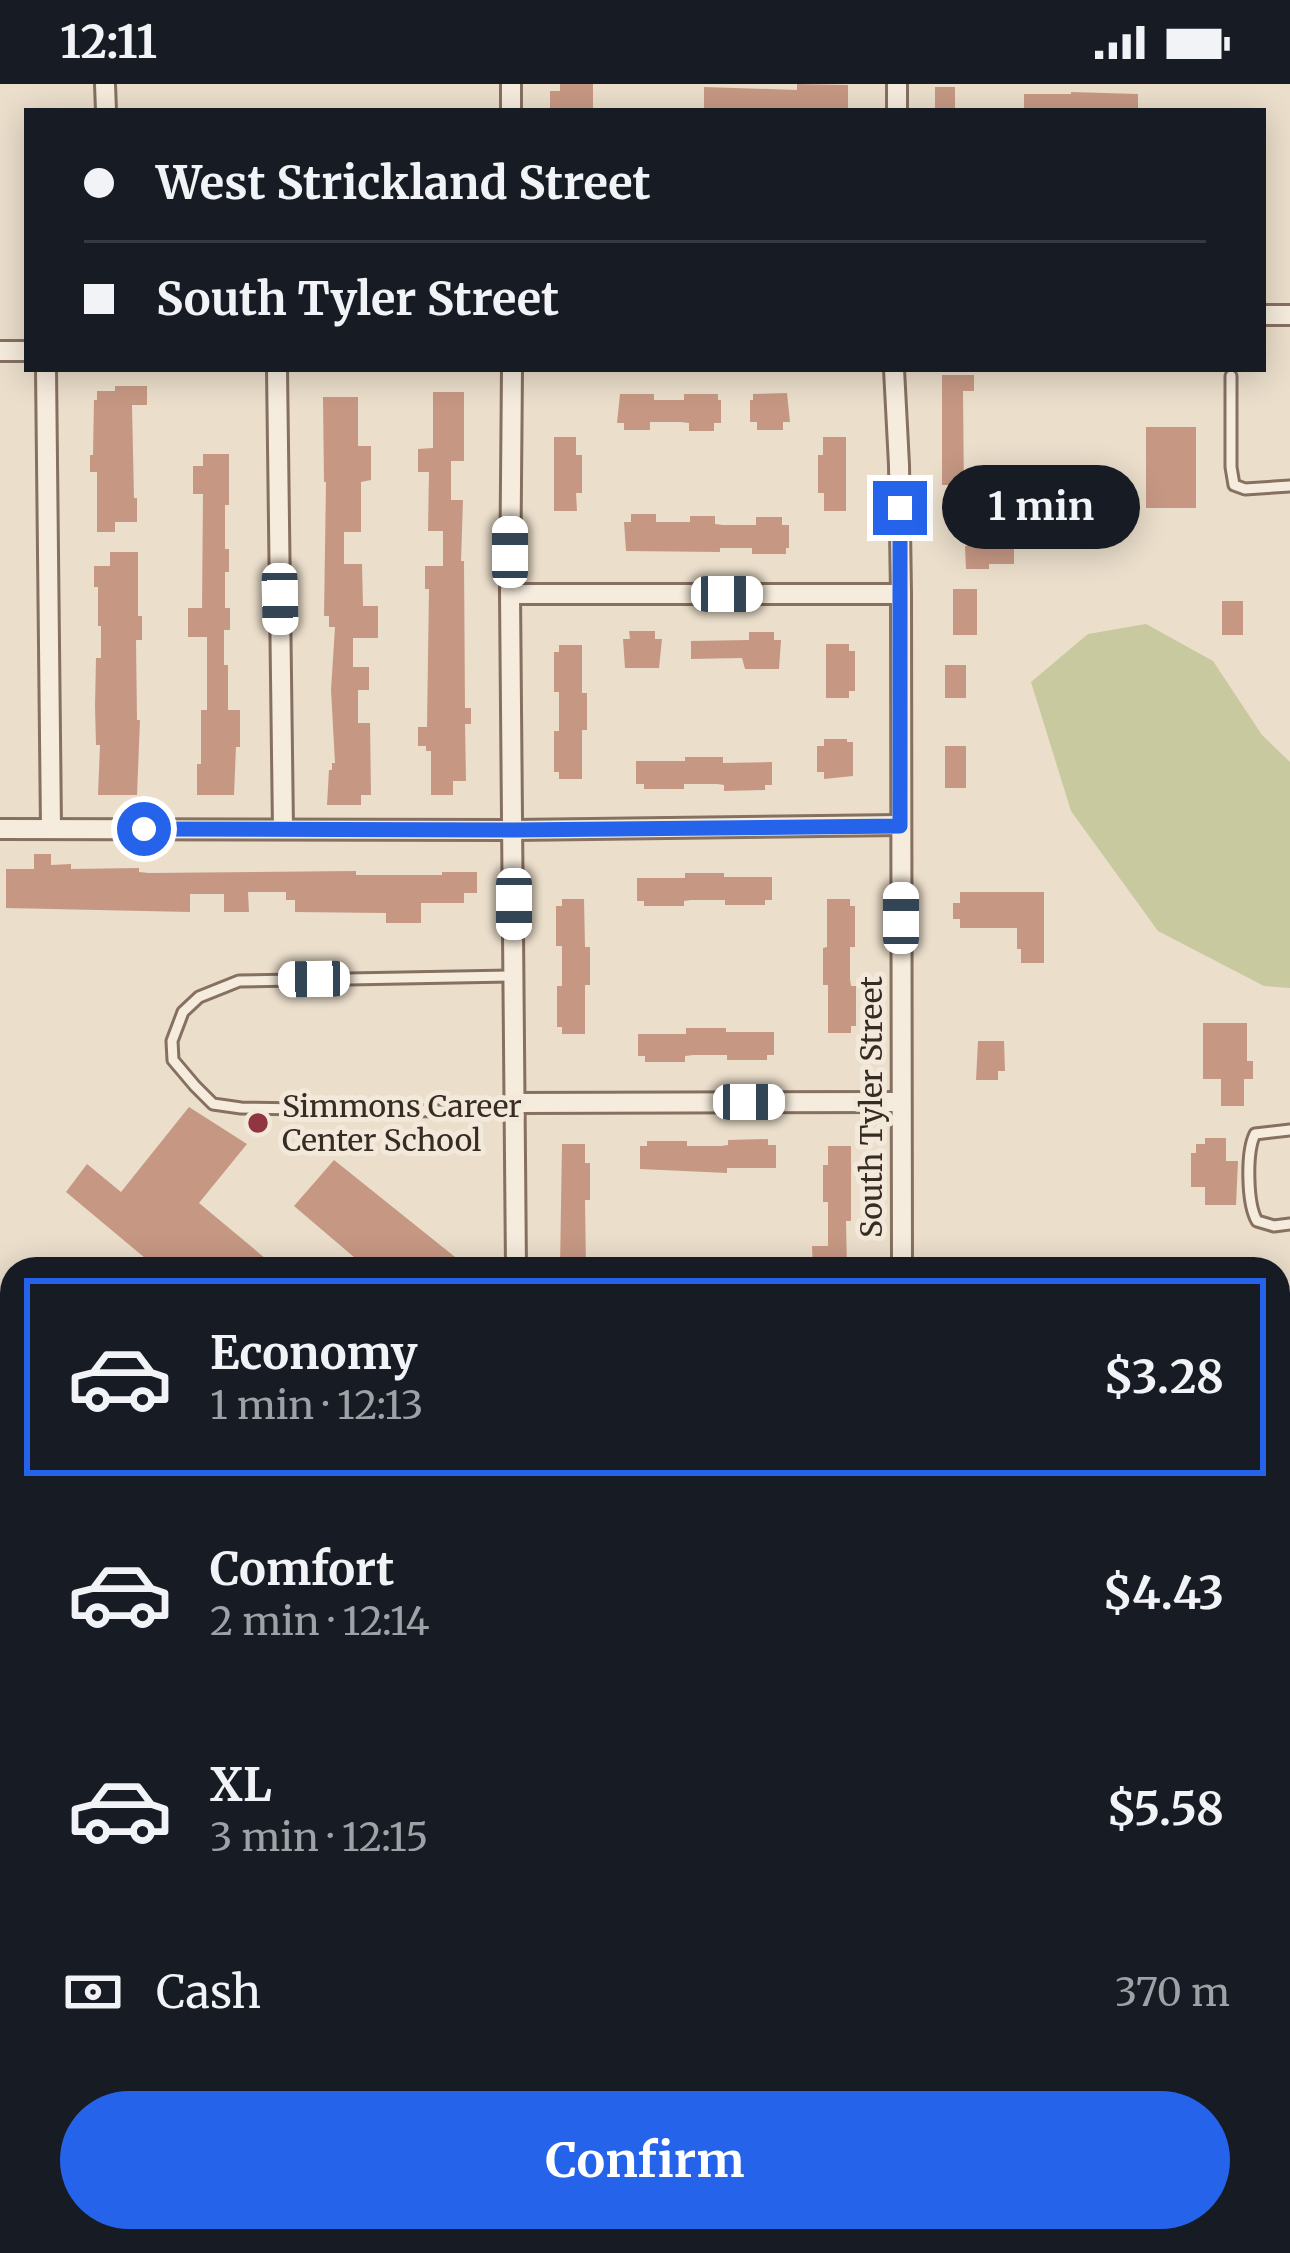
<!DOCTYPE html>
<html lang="en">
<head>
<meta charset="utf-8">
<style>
  body { margin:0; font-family:Merriweather,serif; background:#20242c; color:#f1f3f6; height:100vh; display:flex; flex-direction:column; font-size:45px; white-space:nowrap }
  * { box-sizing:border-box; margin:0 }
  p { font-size:39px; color:#9ea1a6 }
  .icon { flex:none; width:66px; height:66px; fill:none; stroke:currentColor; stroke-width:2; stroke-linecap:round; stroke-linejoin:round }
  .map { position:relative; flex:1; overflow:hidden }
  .details { position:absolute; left:0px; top:1173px; width:1290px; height:996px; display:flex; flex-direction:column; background:#171b24; border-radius:36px 36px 0 0; box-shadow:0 6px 30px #0003 }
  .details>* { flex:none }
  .guide { position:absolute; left:24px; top:24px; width:1242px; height:264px; border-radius:0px; box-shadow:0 6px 30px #0003; display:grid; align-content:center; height:264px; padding:0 60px; background:#171b24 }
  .end { position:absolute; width:54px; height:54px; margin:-27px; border:15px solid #2563eb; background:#fff; box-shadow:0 0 0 6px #fff }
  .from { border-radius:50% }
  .bubble { position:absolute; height:84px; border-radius:42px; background:#171b24; box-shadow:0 6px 30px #0003; font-size:39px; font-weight:700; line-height:84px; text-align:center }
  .car { position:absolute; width:36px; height:72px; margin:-36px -18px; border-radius:15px; box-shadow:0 0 9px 3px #0007; background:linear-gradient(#fff 24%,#345 0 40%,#fff 0 76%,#345 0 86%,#fff 0) }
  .guide b { display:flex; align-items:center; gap:42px; height:114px; font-size:45px }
  .guide b+b { border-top:3px solid #363941 }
  .guide i { width:30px; height:30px; background:#f1f3f6 }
  ul { padding:21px 0 0; list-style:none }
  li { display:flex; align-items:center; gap:36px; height:198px; margin:0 24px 18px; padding:0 36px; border:6px solid transparent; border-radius:0px }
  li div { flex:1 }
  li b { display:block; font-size:45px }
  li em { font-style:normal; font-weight:700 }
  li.selected { border-color:#2563eb }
  li>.icon { width:108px; height:108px; stroke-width:1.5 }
  .pay { display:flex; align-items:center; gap:30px; height:132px; padding:0 60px; font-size:45px }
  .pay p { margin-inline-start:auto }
  .action { display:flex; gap:24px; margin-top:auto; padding:24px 60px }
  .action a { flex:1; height:138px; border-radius:72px; background:#2563eb; color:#fff; font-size:48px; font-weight:700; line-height:138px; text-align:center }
  .status { display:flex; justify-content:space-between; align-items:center; height:84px; padding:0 60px; background:#171b24; direction:ltr }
  .status svg { height:33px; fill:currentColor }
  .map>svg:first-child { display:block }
  .green { fill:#c8c99f }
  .water { fill:#abc0b7; stroke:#728e84; stroke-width:3 }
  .building { fill:#c69884 }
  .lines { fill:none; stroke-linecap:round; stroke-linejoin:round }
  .lane-casing { stroke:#867060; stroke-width:15 }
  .street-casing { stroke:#867060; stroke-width:24 }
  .secondary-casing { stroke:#685243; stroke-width:33 }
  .lane { stroke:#f6ecdd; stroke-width:9 }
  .street { stroke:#f6ecdd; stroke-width:18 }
  .secondary { stroke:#f6ecdd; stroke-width:27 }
  .route { stroke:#2563eb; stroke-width:15 }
  .poi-dot { fill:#903641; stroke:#f3e9da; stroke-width:4.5 }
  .labels { text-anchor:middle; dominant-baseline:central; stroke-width:10; stroke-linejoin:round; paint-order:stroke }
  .poi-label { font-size:30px; fill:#382b22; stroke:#f3e9da; text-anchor:start }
  .street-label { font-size:30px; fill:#382b22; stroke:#f3e9da }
</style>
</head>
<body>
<div class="status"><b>12:11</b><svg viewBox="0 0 49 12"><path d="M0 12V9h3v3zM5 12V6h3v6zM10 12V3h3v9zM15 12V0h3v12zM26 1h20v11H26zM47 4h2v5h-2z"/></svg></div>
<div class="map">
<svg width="1290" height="2169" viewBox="0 0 1290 2169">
  <rect width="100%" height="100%" fill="#ebdecb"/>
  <g class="green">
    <polygon points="1146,540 1213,577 1262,651 1290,678 1290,904 1264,902 1158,847 1071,727 1031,598 1088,550"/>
    <polygon points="0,1472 12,1472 12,2157 554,2157 556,2169 0,2169"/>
  </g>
  <polygon class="water" points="1278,1496 1290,1496 1290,2083 1278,2089"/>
  <g class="building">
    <polygon points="560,0 593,0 593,27 550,27 550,7 560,7"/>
    <polygon points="797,0 848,1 848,27 704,27 704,3 797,6"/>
    <rect x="935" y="3" width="20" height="24"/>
    <polygon points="1071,8 1138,10 1138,27 1024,27 1024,10 1071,10"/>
    <polygon points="942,291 974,291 974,307 963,307 964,412 948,412 948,401 942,401"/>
    <polygon points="115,302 147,302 147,321 132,321 134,414 137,414 137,438 115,438 115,448 97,448 97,388 90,388 90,371 93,371 94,316 97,316 97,307 115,307"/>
    <polygon points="433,308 464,308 464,377 451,377 451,416 463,416 461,477 464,477 465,624 471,624 471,640 465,640 466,697 453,697 453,711 431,711 431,667 426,667 426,662 418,662 418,643 427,643 429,505 425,505 425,482 443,482 443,447 428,447 429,388 418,388 418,365 433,364"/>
    <polygon points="787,309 790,338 783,338 783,346 757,346 757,338 750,338 750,316 753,316 753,310"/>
    <polygon points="620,310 654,310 654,316 684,316 684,310 718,310 718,316 721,316 721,339 714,339 714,347 689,347 689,339 681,338 650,338 650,346 624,346 624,339 617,339"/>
    <polygon points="323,313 358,313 358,362 371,362 371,396 361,398 361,448 344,448 344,480 362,480 363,522 378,522 378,554 353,554 353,583 369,583 369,606 358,606 358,639 370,639 371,711 361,711 361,721 327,721 329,686 332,686 332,679 335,679 331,606 335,543 329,543 329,532 324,532 326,398 324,398"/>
    <rect x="1146" y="343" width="50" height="81"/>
    <polygon points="554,353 576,353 576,371 582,371 582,409 576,409 577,427 554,427"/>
    <polygon points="823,353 846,353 846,427 824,427 824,409 818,409 818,371 823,371"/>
    <polygon points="203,370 229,370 229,421 225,421 225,465 229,465 229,488 225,488 225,524 230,524 230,546 224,546 224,581 228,581 228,626 240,626 240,663 236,663 234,711 197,711 197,680 201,680 201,626 207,626 207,553 188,553 188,524 202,524 203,410 193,410 193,382 203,382"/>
    <polygon points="631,430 656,430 656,438 690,438 690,432 715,432 715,440 723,441 756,441 756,433 782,433 782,441 789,441 789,464 786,464 786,470 752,470 752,464 720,464 720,468 626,467 624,438 631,438"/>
    <polygon points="978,430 1007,430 1007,458 1014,458 1014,480 989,480 989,485 966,485 965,462 978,462"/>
    <polygon points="110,468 138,468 138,532 142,532 142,556 136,556 137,636 140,636 137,711 98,711 100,661 96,661 95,622 96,574 101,574 101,542 98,542 98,503 94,503 94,482 110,482"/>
    <rect x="953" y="505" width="24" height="46"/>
    <rect x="1222" y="517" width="21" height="34"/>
    <polygon points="629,547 655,547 655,555 662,555 659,584 625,584 623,555 630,555"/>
    <polygon points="749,548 774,548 774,556 781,556 779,585 745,585 742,574 691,575 691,557 749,556"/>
    <polygon points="826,560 849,560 849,567 855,567 855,607 849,607 849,614 826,614"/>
    <polygon points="559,561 582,561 582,609 587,609 587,646 582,646 582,695 559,695 559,688 554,688 554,647 559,647 559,608 554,608 554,568 559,568"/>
    <rect x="945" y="581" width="21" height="33"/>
    <polygon points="824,655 847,655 847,658 853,658 853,692 824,695 824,688 817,688 817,662 824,662"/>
    <rect x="945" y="662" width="21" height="42"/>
    <polygon points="685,673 723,673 723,679 772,678 772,701 765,701 765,706 724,707 724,701 717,700 684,700 684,705 644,705 644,700 636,700 636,677 685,677"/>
    <polygon points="34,770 51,770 51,781 71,780 71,785 139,784 139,788 149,789 356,787 356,791 442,791 442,788 477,788 477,809 464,809 464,819 421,819 421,839 386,839 386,829 295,828 295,816 286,816 286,808 248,808 249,828 224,828 224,810 190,810 190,828 6,824 6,785 34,785"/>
    <polygon points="685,789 724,789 724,793 772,793 772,816 765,816 765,821 725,821 725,816 691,816 684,817 684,822 644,822 644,817 637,817 637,794 685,794"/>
    <polygon points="960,808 1044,808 1044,879 1021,879 1021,865 1017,865 1017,844 960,844 960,835 953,835 953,819 960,819"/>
    <polygon points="562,815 584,815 585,863 590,863 590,901 585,901 585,950 562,950 562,943 557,943 557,902 562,902 562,862 556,862 556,822 562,822"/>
    <polygon points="827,815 850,815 850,822 855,822 855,863 850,863 850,895 851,902 856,902 856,942 851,942 851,949 828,949 828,901 823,901 823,864 827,863"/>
    <polygon points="1203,939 1247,939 1247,977 1253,977 1253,995 1244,995 1244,1022 1221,1022 1221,995 1203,995"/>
    <polygon points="686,944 726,944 726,948 774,948 774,971 767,971 767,976 727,976 727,971 693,971 685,972 685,978 645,978 645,972 638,972 638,950 686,950"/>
    <polygon points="978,957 1004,957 1005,987 998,987 998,996 976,996"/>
    <polygon points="189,1023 247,1060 199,1119 278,1185 136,1185 145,1174 66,1108 87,1080 121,1108"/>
    <polygon points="1205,1054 1226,1054 1226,1077 1238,1077 1236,1121 1205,1121 1205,1103 1191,1103 1191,1069 1196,1069 1196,1060 1205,1060"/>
    <polygon points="768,1055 768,1061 776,1061 776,1084 727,1084 727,1089 640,1085 640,1062 647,1062 647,1057 687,1057 687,1062 721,1062 728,1061 728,1056"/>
    <polygon points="562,1060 585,1060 585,1079 590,1079 590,1116 585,1116 586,1185 560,1185"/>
    <polygon points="828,1062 851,1062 851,1137 846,1137 847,1185 813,1185 812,1162 828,1162 828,1118 823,1118 823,1081 828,1081"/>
    <polygon points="334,1076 470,1185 368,1185 294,1122"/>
  </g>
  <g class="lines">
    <defs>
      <g id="lane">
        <polyline points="1231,292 1231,383 1234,401 1245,405 1290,402"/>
        <polyline points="513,1028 241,1024 213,1020 195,1002 173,976 172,957 183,928 199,913 239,897 514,892"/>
        <path d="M 1290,1046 L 1255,1050 C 1246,1068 1247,1120 1257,1137 L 1274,1142 L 1290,1140"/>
      </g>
      <g id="street">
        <polyline points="105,0 106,27"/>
        <polyline points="511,0 511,27"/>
        <polyline points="897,0 897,27"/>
        <polyline points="1263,231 1290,231"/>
        <polyline points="0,267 27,267"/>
        <polyline points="46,285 51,744"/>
        <polyline points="277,285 283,745"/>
        <polyline points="512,285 510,510 516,1185"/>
        <polyline points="894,285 899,381 901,510 902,1185"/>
        <polyline points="510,510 901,510"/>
        <polyline points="0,745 514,746 900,741"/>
        <polyline points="515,1019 901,1018"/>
        <polyline points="956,2157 956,2169"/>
      </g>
      <g id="secondary">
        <polyline points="0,1426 12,1426"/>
        <polyline points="1278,1438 1290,1438"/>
      </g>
    </defs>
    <use href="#lane" class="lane-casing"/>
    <use href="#street" class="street-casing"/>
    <use href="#secondary" class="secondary-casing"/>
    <use href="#lane" class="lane"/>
    <use href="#street" class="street"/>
    <use href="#secondary" class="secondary"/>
  </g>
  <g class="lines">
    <polyline class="route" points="144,745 514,746 900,742 900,424"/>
  </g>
  <circle class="poi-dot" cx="258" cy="1039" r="12"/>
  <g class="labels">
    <g class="poi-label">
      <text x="282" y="1022">Simmons Career<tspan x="282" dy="34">Center School</tspan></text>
    </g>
    <g class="street-label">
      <text transform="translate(871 1023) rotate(-90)">South Tyler Street</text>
    </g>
  </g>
</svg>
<i class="end from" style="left:144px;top:745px"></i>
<i class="end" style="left:900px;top:424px"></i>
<div class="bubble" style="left:942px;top:381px;width:198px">1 min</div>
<i class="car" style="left:510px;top:468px;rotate:0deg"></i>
<i class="car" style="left:727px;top:510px;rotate:90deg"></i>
<i class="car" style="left:280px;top:515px;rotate:179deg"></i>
<i class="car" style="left:514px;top:820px;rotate:180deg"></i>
<i class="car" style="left:901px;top:834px;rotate:0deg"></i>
<i class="car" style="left:314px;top:895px;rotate:269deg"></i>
<i class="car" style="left:749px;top:1018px;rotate:90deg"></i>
<div class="guide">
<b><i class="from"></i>West Strickland Street</b>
<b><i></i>South Tyler Street</b>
</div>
<section class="details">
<ul>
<li class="selected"><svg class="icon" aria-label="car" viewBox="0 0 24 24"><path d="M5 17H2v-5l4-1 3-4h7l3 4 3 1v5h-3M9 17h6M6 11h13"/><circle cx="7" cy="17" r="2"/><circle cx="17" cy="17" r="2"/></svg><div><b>Economy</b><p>1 min · 12:13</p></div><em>$3.28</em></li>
<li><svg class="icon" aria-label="car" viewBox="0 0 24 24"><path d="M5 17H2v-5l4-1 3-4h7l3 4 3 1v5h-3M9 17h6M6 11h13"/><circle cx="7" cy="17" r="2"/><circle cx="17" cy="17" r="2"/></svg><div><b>Comfort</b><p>2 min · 12:14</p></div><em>$4.43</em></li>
<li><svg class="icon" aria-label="car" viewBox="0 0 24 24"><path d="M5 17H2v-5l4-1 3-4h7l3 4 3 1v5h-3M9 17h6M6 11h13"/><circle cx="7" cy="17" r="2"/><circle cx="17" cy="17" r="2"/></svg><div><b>XL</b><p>3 min · 12:15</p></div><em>$5.58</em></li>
</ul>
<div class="pay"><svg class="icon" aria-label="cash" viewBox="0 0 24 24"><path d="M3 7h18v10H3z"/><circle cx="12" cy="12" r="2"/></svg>Cash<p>370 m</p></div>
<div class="action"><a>Confirm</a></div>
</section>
</div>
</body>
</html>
